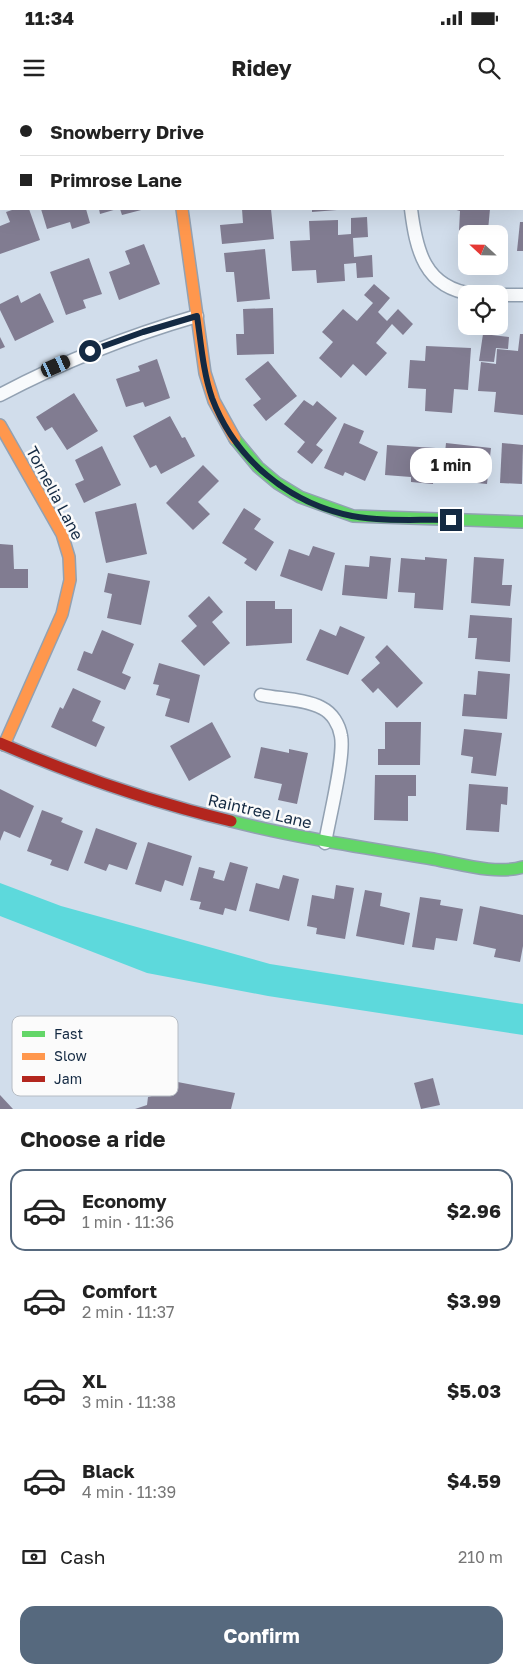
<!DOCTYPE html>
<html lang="en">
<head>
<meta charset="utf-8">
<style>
  body { margin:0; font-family:"Golos Text",sans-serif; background:#f6f6f6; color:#222; height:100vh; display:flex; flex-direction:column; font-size:19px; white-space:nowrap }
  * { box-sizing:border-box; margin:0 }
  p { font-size:16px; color:#767676 }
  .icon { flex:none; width:28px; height:28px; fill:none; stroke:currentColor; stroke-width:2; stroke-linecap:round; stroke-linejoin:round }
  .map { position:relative; height:1009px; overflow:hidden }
  .details { display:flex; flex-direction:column; background:#fff; flex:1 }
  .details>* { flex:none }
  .hud { position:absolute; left:0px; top:0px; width:524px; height:110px; box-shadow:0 5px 20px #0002; display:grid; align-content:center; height:110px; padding:0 20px; background:#fff }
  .needle { width:32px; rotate:292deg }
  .fabs { position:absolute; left:458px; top:125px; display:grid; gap:10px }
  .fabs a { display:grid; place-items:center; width:50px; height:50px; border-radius:10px; background:#fff; box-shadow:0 5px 20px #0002; font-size:25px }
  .end { position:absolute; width:22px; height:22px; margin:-11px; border:6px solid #142a43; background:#fff; box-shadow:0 0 0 2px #fff }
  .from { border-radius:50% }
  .bubble { position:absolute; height:35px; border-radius:15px; background:#fff; box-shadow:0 5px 20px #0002; font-size:16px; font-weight:700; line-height:35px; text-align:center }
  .car { position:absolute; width:15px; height:30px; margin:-15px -8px; border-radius:6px; box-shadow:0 0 4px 1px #0007; background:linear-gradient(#222 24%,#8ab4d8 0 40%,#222 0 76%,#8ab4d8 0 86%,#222 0) }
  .hud b { display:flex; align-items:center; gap:18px; height:48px; font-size:19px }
  .hud b+b { border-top:1px solid #e0e0e0 }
  .hud i { width:12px; height:12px; background:#222 }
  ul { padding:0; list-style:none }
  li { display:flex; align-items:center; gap:15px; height:82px; margin:0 10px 8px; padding:0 10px; border:2px solid transparent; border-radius:15px }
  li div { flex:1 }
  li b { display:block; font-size:19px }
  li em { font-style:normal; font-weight:700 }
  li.selected { border-color:#56697e }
  li>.icon { width:45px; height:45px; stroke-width:1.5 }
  h2 { padding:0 20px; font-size:22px; line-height:60px }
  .pay { display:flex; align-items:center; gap:12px; height:55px; padding:0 20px; font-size:19px }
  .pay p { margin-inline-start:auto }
  .primary-button { display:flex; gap:10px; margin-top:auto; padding:10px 20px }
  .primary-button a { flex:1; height:58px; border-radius:15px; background:#56697e; color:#fff; font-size:20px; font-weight:700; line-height:58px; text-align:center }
  .status { display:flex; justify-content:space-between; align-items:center; height:35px; padding:0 25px; background:#fff; direction:ltr }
  .status svg { height:14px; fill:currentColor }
  header { display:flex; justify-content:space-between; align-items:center; height:65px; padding:0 20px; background:#fff; font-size:22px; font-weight:700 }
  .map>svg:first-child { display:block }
  .water { fill:#5dd9dc }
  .building { fill:#817c91 }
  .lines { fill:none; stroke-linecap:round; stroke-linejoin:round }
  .street-casing { stroke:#92a1b2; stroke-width:15 }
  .fast-casing { stroke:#92a1b2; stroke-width:14 }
  .slow-casing { stroke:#92a1b2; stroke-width:14 }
  .jam-casing { stroke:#92a1b2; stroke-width:14 }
  .street { stroke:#f8fafc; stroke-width:12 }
  .fast { stroke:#63d668; stroke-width:11 }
  .slow { stroke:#ff974d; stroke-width:11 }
  .jam { stroke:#b3261e; stroke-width:11 }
  .route { stroke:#142a43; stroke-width:6 }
  .labels { text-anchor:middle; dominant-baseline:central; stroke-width:5; stroke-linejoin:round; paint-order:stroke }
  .street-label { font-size:16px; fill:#142a43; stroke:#fbfbfb }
  .key { fill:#fbfbfb; stroke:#b6bcc4; stroke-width:1 }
  .key-label { font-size:14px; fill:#142a43 }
</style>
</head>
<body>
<div class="status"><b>11:34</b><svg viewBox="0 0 49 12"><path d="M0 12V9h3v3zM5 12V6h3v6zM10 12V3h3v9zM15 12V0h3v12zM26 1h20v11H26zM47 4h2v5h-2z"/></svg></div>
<header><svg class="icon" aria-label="menu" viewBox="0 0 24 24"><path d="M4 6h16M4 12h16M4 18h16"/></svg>Ridey<svg class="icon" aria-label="search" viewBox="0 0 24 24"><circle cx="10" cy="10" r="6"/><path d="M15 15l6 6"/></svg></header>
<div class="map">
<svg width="523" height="1009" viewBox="0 0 523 1009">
  <rect width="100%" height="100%" fill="#d1ddeb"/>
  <polygon class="water" points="0,783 61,806 270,864 523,904 523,935 268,896 147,873 0,816"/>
  <g class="building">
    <polygon points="15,109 29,109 40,140 0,154 0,126 10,122 6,112"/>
    <polygon points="41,109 86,109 90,123 72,129 70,122 47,129"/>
    <polygon points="99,109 117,109 100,114"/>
    <polygon points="120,109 145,109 122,115"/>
    <polygon points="242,109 271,109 274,139 222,144 220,125 243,123"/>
    <polygon points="312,109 337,109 337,110 312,112"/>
    <polygon points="453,109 490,109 488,130 501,131 500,144 499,134 466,134 466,151 458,150 460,111"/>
    <polygon points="367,117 368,137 353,138 354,157 372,155 373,177 357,178 356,163 344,164 345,181 317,183 316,170 292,171 290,141 310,140 309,121 338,120 338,135 351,134 351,118"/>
    <polygon points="520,122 523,122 523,151 517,151"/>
    <polygon points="144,144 160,184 119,200 109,172 130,164 125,151"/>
    <polygon points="265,149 270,199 237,202 234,172 226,172 224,153"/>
    <polygon points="89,158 102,194 83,200 86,208 66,215 50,172"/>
    <polygon points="374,184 390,198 378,212 387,221 398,209 413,224 403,235 392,224 376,243 387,253 366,276 353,264 341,278 319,258 333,242 322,232 343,209 357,221 373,203 364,195"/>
    <polygon points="40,193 54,222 15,241 0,210 0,204 18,195 21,203"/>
    <polygon points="273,208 274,254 237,255 236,234 244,234 243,209"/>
    <polygon points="483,234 509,237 508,249 496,248 494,262 479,261"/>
    <polygon points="520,234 523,234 523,315 494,312 496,292 478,291 481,262 496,264 497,249 518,251"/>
    <polygon points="0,237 5,247 0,249"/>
    <polygon points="426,246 471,248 468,290 454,289 452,313 425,311 426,289 408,288 410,260 425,261"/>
    <polygon points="157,259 170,298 145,307 143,302 126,307 116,279 140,271 138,266"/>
    <polygon points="268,261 297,296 266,321 253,305 261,299 245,279"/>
    <polygon points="74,293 98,331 67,350 52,327 45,331 36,317"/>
    <polygon points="304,300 313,306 317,301 337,318 316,345 323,350 312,364 297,352 305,342 284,324"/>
    <polygon points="170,316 182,338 185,337 195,356 161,374 156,365 150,368 133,336"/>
    <polygon points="344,323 364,331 359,343 378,352 365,381 345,372 343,376 324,368"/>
    <polygon points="446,343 491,348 487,384 467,382 467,374 443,372"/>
    <polygon points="502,343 523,345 522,384 500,383"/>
    <polygon points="387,345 436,348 433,384 411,382 411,377 385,375"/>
    <polygon points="102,346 121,385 84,403 75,384 84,380 75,360"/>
    <polygon points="203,365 219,381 198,402 210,414 193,430 166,403"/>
    <polygon points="136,403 147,454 106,463 95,412"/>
    <polygon points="244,408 261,419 254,429 274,442 256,471 244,463 247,459 222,443"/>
    <polygon points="0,444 13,445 14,469 28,469 28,488 0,488"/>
    <polygon points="313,446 335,453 322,491 280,476 289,449 309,456"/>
    <polygon points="370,456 391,458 387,499 342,495 345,465 369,467"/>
    <polygon points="425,457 447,459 443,510 414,508 415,493 398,492 401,458 425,460"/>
    <polygon points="474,457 504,459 502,485 512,485 510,506 471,503"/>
    <polygon points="108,473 150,481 141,525 107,518 112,494 104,492"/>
    <polygon points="209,496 223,512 212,522 230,543 204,566 181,541 197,526 188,516"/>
    <polygon points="246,501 275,501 275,509 292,509 292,543 246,546"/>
    <polygon points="470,515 512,518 510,562 475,559 477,538 468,538"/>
    <polygon points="340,526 365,537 348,575 306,560 320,529 336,536"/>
    <polygon points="102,530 134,544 122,573 131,577 125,590 77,570 84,551 92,554"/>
    <polygon points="387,545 423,583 397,608 378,588 373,593 361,580 380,563 375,557"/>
    <polygon points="159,563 200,575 189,623 165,616 170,599 156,595 159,585 153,584"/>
    <polygon points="478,571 510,574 507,619 462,616 464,594 476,595"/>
    <polygon points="73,588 101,601 92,621 105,627 96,647 51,627 60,607 63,609"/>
    <polygon points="212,622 231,657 189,681 170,646"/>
    <polygon points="385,622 421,622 420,665 378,665 378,649 385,649"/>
    <polygon points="464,629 502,633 496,676 471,673 473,657 461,655"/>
    <polygon points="261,647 289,653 289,649 308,653 297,704 278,700 282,684 254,678"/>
    <polygon points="375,675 416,675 416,696 408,696 408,721 374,720"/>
    <polygon points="469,684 508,687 507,705 501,704 499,732 466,730"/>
    <polygon points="0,689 34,706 20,738 4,731 0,741"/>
    <polygon points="42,710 63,718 61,722 83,731 68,771 50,765 52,760 27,751"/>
    <polygon points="96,728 137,743 127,770 109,764 106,771 84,763"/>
    <polygon points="148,742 192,756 183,786 165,780 161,792 135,784"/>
    <polygon points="230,762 248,767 236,811 225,808 223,815 199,809 201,802 190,800 199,767 215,771 213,778 224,781"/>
    <polygon points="283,775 299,779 289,821 249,811 256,783 279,789"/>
    <polygon points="336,785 354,788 345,839 316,834 317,828 307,826 312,795 334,799"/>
    <polygon points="365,790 382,793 380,806 410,813 404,845 356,836"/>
    <polygon points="420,797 441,800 440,805 463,809 457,841 436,838 434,850 412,847"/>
    <polygon points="480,806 523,815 523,846 520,862 494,857 496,849 473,844"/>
    <polygon points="433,978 440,1005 421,1009 414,983"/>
    <polygon points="162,979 235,993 231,1009 135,1009 147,1005 148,997 159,994"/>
    <polygon points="0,995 13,1009 0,1009"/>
  </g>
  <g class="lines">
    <defs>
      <g id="street">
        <polyline points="396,0 396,1"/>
        <polyline points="0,75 1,75"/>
        <path d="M 411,109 C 416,149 424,188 473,194"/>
        <polyline points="499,195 523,195"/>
        <path d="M 0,295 C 64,261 128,236 197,216"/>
        <path d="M 261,595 C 280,599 305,599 322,608 C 332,613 339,624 341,636 C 345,656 329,719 325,743"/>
      </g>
      <g id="fast">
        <polyline points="235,339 258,367 277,383 300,397 353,416 523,422"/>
        <path d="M 231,721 C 298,738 366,748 433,759 C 461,764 496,775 523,767"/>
      </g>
      <g id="slow">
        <polyline points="182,109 205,273 214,301 235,339"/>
        <polyline points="0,325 62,434 69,457 70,480 62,514 4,645"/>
      </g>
      <path id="jam" d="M 0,643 C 76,676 151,702 231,721"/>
    </defs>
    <use href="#street" class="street-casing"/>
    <use href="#fast" class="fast-casing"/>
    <use href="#slow" class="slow-casing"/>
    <use href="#jam" class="jam-casing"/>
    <use href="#street" class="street"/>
    <use href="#fast" class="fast"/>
    <use href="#slow" class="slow"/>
    <use href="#jam" class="jam"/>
  </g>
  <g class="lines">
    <path class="route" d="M 90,251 L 143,232 L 197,216 C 201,243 203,272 212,298 C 235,359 288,403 352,416 C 384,422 419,419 451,420"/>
  </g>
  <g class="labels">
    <g class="street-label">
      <text transform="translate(55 393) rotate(62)">Tornelia Lane</text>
      <text transform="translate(260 711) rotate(13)">Raintree Lane</text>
    </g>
  </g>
  <rect x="12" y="916" width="166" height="80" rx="8" class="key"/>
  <rect x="22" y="931" width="23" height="6" fill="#63d668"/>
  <rect x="22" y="953" width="23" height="7" fill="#ff974d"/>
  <rect x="22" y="976" width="23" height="6" fill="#b3261e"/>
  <g class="key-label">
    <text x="54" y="939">Fast</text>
    <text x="54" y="961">Slow</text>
    <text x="54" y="984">Jam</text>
  </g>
</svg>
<div class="fabs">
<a><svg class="needle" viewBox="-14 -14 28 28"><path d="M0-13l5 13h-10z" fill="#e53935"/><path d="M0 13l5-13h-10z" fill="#767676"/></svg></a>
<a><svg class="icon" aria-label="locate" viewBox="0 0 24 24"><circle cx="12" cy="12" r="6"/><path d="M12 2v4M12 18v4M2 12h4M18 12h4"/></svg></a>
</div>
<i class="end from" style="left:90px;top:251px"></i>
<i class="end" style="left:451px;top:420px"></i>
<div class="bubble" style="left:410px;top:348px;width:82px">1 min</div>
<i class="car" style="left:56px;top:266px;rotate:66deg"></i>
<div class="hud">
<b><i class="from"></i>Snowberry Drive</b>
<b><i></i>Primrose Lane</b>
</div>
</div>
<section class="details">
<h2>Choose a ride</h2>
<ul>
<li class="selected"><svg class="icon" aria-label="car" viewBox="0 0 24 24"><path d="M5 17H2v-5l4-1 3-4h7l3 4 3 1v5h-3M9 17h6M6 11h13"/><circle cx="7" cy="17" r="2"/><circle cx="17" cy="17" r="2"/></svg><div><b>Economy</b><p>1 min · 11:36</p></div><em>$2.96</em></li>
<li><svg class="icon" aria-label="car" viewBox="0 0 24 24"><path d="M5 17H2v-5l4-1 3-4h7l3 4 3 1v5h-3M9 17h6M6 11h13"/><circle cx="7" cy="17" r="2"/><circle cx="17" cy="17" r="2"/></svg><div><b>Comfort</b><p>2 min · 11:37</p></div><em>$3.99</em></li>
<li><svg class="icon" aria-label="car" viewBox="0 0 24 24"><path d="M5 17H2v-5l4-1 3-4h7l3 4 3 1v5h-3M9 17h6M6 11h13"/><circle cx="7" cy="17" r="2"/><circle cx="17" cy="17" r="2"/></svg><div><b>XL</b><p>3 min · 11:38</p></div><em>$5.03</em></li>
<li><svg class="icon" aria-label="car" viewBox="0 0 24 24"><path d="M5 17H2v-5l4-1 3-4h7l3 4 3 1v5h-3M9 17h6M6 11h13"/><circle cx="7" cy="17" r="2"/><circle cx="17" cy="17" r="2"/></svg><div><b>Black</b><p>4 min · 11:39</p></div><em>$4.59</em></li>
</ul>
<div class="pay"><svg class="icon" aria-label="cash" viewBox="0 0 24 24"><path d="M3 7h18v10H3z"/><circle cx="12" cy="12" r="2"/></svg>Cash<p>210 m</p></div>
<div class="primary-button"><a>Confirm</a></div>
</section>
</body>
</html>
